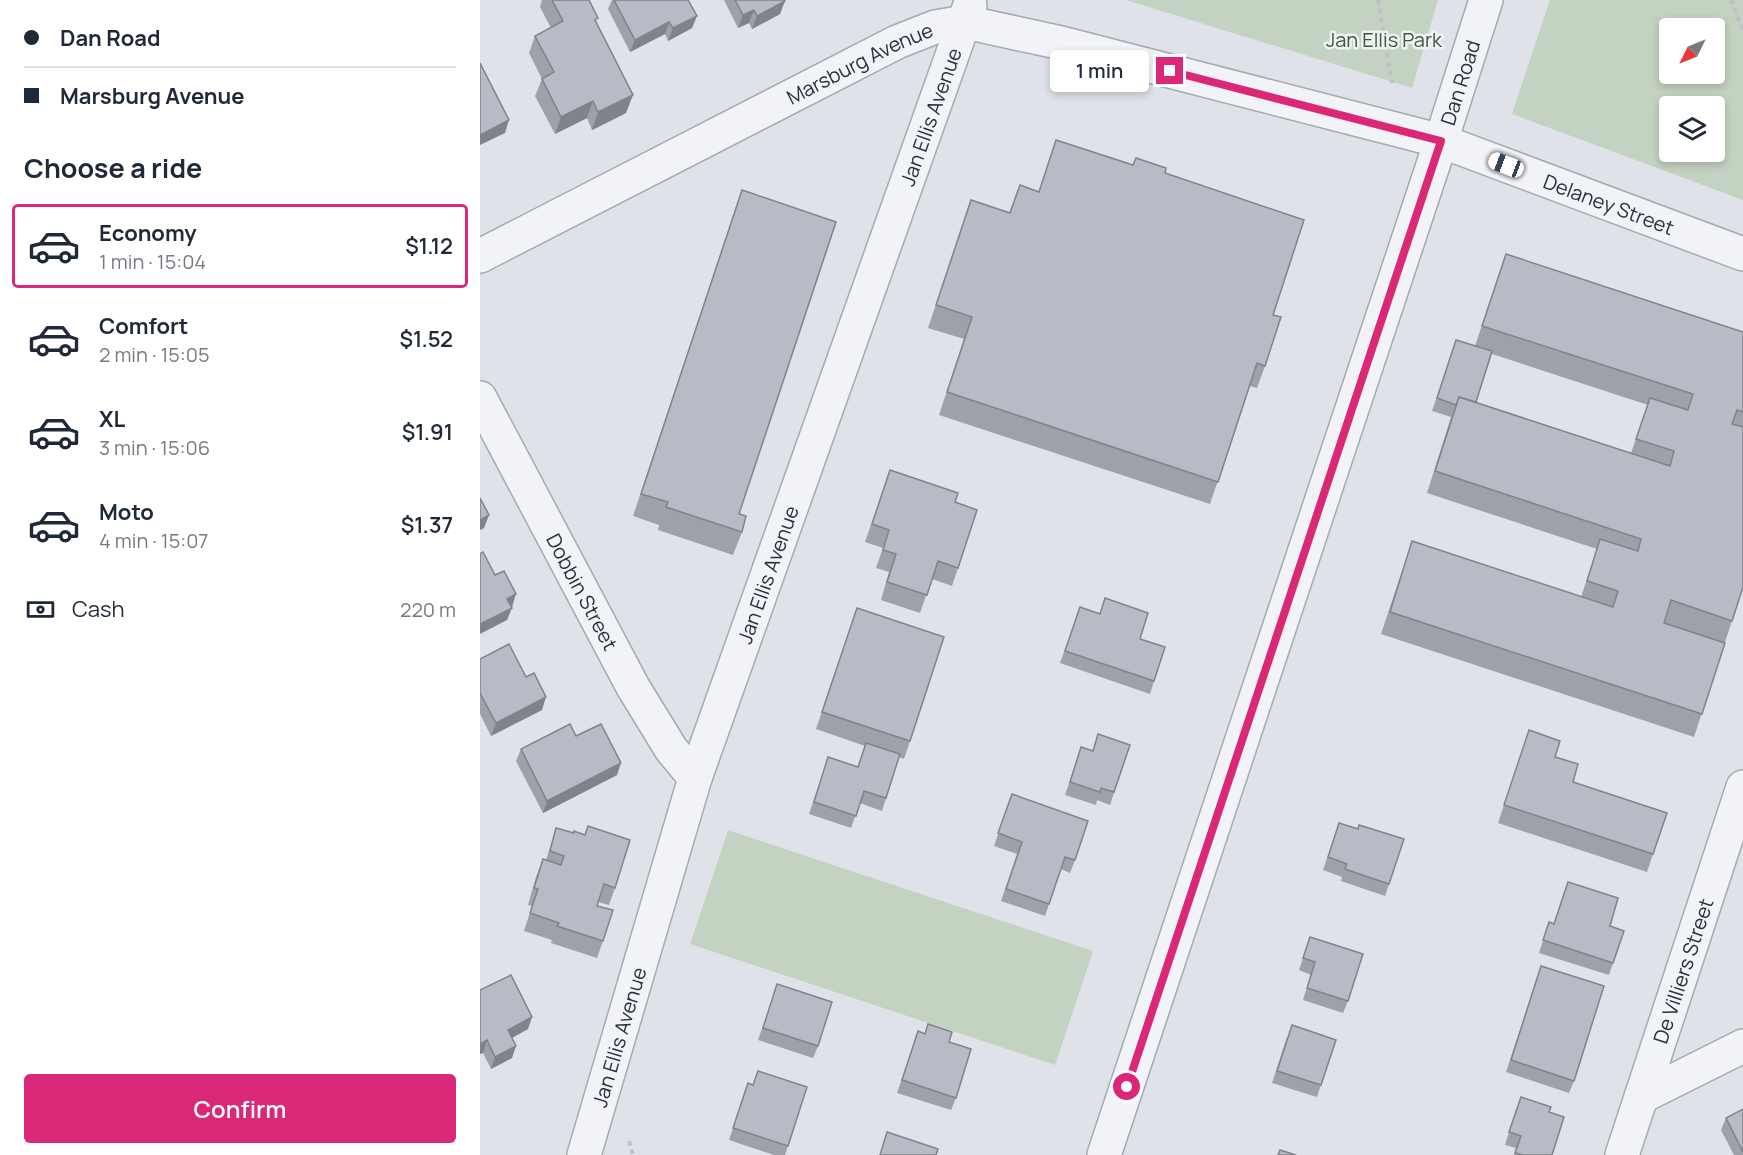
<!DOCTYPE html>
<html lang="en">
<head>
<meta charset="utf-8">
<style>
  body { margin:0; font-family:Manrope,sans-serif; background:#f6f6f7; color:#1f2937; height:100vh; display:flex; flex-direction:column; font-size:22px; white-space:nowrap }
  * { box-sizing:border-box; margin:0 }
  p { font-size:20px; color:#747a83 }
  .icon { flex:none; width:33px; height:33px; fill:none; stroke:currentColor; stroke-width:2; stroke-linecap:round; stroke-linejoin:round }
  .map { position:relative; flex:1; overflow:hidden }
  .drawer { display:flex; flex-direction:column; background:#fff; width:480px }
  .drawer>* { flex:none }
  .guide { display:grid; align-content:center; height:132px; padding:0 24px; background:#fff }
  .needle { width:39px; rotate:227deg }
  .tools { position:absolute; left:1179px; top:18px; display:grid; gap:12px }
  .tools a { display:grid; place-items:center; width:66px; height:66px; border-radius:6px; background:#fff; box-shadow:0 3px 9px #0003; font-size:30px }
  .end { position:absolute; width:27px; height:27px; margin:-14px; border:8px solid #db2777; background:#fff; box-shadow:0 0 0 3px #fff }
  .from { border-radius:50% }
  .bubble { position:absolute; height:42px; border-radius:6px; background:#fff; box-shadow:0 3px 9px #0003; font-size:20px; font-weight:600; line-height:42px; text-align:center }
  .car { position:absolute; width:18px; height:36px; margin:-18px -9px; border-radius:8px; box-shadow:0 0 4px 2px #0007; background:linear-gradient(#fff 24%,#345 0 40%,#fff 0 76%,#345 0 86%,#fff 0) }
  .guide b { display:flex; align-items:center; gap:21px; height:57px; font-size:22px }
  .guide b+b { border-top:2px solid #e0e1e3 }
  .guide i { width:15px; height:15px; background:#1f2937 }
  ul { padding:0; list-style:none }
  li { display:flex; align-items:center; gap:18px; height:84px; margin:0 12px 9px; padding:0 12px; border:3px solid transparent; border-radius:6px }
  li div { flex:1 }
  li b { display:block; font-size:22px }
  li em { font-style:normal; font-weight:600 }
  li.current { border-color:#db2777 }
  li>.icon { width:54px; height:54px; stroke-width:1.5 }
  h2 { padding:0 24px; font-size:27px; line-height:72px }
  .pay { display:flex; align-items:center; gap:15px; height:66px; padding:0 24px; font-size:22px }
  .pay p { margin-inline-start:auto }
  .button { display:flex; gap:12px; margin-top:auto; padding:12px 24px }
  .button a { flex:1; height:69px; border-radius:6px; background:#db2777; color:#fff; font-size:24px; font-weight:600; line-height:69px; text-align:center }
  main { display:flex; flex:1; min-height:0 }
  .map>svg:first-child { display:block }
  .green { fill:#c4d2c1; fill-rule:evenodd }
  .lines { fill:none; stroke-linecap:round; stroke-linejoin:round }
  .street-casing { stroke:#a5a9b2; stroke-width:36 }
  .path { stroke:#bec0c7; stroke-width:4; stroke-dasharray:4.5 4.5; stroke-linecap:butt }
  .street { stroke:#f2f3f7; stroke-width:33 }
  .wall { fill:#9da1a9; fill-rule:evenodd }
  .shaded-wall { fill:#80838a }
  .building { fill:#b7bbc5; stroke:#80838a; stroke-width:1.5 }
  .route { stroke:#db2777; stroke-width:8 }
  .labels { text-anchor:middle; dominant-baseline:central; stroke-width:5; stroke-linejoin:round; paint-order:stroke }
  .park-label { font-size:20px; fill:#3a5a36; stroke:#eff1f6 }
  .street-label { font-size:20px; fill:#292f3f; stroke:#eff1f6 }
</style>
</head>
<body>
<main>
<section class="drawer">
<div class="guide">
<b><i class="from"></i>Dan Road</b>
<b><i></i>Marsburg Avenue</b>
</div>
<h2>Choose a ride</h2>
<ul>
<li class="current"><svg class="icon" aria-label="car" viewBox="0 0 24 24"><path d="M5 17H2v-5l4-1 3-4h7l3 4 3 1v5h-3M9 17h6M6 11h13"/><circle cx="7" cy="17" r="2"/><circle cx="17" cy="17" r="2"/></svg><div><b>Economy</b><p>1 min · 15:04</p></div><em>$1.12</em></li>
<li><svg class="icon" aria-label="car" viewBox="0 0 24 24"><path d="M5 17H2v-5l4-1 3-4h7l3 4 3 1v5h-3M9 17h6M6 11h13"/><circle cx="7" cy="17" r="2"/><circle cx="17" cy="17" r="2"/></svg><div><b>Comfort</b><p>2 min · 15:05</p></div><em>$1.52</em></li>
<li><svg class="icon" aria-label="car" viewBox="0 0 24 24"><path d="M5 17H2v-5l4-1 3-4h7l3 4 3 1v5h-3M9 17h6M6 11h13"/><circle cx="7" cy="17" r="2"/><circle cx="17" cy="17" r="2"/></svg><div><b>XL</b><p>3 min · 15:06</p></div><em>$1.91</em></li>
<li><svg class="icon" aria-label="car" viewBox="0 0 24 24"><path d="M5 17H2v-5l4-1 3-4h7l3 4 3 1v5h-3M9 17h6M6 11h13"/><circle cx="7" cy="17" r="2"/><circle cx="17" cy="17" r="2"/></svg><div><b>Moto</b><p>4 min · 15:07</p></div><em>$1.37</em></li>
</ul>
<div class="pay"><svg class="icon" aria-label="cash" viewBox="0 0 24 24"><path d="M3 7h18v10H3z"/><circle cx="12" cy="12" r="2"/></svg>Cash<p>220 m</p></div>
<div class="button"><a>Confirm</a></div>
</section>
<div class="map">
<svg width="1263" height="1155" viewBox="0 0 1263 1155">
  <rect width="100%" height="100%" fill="#dfe2e8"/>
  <g class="green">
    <polygon points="646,0 958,0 932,88"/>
    <path d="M 1070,0 L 1263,0 L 1263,200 L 1032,114 ZM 1234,28 L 1234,74 L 1190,74 L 1190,28 ZM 1234,106 L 1234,152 L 1190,152 L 1190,106 Z"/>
    <polygon points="248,830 613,951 575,1065 210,944"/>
  </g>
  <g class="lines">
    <defs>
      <g id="street">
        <path id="s1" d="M 0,256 L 417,42 L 455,27 L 485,22 L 577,42 L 961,141 L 1263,254"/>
        <path id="s2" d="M 0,398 L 153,687 L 191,749 L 215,778"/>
        <polyline points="1161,1097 1263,1046"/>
        <path id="s3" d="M 104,1155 L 215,778 L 490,5"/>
        <path id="s4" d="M 624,1155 L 961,141 L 1006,0"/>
        <path id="s5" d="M 1142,1155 L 1263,787"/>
      </g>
    </defs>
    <use href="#street" class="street-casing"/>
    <g class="path">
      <polyline points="898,0 912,83"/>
      <polyline points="1251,0 1263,31"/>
      <polyline points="149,1141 153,1155"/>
    </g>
    <use href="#street" class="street"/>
  </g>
  <g class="wall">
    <polygon points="62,0 109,0 146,113 112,130 107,118 75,134 55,96 62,79 49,53 55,36 71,28 60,7"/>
    <polygon points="132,0 208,0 212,28 188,41 185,34 150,52 128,9"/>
    <polygon points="244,0 304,0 300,14 272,29 269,23 258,28"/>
    <polygon points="576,140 653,165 685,173 793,315 785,366 777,388 770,386 730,504 459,415 484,339 448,328 491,200 529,213 540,185 559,191"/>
    <polygon points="262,190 259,514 262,532 253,555 178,530 179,525 153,516"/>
    <path d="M 1026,254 L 1263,332 L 1263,587 L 1214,737 L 901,634 L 932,541 L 1101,597 L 1117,549 L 947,493 L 971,417 L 952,411 L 972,352 L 995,346 ZM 1012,354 L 1168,405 L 1151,453 L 996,402 Z"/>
    <polygon points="410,470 475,502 478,568 472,586 452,579 440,613 401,600 409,572 396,568 403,548 385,542"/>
    <polygon points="600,607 660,639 674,681 670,694 580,663"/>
    <polygon points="377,608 430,741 424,759 419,757 402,811 380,803 371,828 329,814 348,757 378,767 385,746 336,729"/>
    <polygon points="0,659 62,710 11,736 0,714"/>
    <polygon points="1049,730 1075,757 1093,782 1173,854 1167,872 1018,823"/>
    <polygon points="96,736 137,775 63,813 36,761 41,749"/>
    <polygon points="650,745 630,805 617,800 616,805 585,795 601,747 613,751"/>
    <polygon points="532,794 595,860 590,873 581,869 565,916 521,901 537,854 514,846"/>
    <polygon points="859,823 909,884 905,896 861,881 862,877 843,870"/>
    <polygon points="108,826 135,888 129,905 118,902 117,906 123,941 117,958 71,943 72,940 44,931 52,906 48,905 56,877 63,859 66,860 76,828 94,833 105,835"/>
    <polygon points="1069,922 1074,924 1130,926 1133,963 1129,975 1059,953"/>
    <polygon points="830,937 868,1001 863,1013 823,1000 831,975 819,970"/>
    <polygon points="1061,966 1094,1081 1089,1093 1026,1072"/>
    <polygon points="0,990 48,1029 32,1038 32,1058 11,1069 3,1053 0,1054"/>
    <polygon points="293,997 338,1046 333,1058 278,1040"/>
    <polygon points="438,1031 476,1098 471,1110 417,1093"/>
    <polygon points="807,1037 841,1085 837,1097 792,1083"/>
    <polygon points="278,1071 327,1087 305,1155 294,1155 249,1140 268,1083 273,1085"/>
    <polygon points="1036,1109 1069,1112 1072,1155 1034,1155 1036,1148 1025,1145"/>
    <polygon points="1263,1109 1263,1155 1254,1155 1241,1130 1246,1118"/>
  </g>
  <g class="shaded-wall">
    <polygon points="305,1 300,14 272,29 277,16"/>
    <polygon points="274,10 269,23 258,28 263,15"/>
    <polygon points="217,16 212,28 188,41 193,28"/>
    <polygon points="189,22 185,34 150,52 155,40"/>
    <polygon points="153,95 146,113 112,130 118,112"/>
    <polygon points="113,101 107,118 75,134 81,117"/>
    <polygon points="29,120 25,133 0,145 0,135"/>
    <polygon points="9,515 4,528 0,530 0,520"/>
    <polygon points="36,594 32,607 23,611 27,599"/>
    <polygon points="32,608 27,620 0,634 0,624"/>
    <polygon points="66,697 62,710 11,736 16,723"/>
    <polygon points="141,763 137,775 63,813 67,801"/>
    <polygon points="52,1017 48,1029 24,1042 28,1030"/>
    <polygon points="7,1040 3,1053 0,1054 0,1044"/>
    <polygon points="36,1046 32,1058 11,1069 15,1057"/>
  </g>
  <g class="building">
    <polygon points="72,0 109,0 118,18 115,20 153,95 118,112 113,101 81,117 62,79 74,72 55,36 83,21"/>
    <polygon points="134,0 208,0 217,16 193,28 189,22 155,40"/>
    <polygon points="255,0 304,0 305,1 277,16 274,10 263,15"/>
    <polygon points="0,63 29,120 0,135"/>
    <polygon points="576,140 653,165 656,158 686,168 685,173 824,220 793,315 801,317 785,366 777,363 738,482 467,392 492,317 456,305 491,200 530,213 540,185 559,192"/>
    <polygon points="262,190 356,222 259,514 266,516 262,532 186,507 188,502 161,494"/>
    <polygon points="1026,254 1263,332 1263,412 1257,410 1252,424 1263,427 1263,587 1252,621 1191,600 1184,623 1245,643 1222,714 910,612 932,541 1133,607 1138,591 1107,581 1120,539 1158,551 1161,539 955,471 979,397 1190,466 1194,451 1156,439 1170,398 1208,410 1213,394 1002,326"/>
    <polygon points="976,340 1012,351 996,402 979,397 976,405 957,398"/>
    <polygon points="410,470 478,493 475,502 497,510 478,568 458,561 447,595 407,582 416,554 403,550 409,530 392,524"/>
    <polygon points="0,498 9,515 0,520"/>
    <polygon points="3,552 15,575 24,571 36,594 27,599 32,608 0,624 0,554"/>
    <polygon points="625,598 668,613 660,639 685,647 674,681 585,651 600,607 620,614"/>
    <polygon points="377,608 464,637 430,741 342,712"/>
    <polygon points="29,644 46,677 54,673 66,697 16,723 0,693 0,659"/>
    <polygon points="90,724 96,736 121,724 141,763 67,801 41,749"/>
    <polygon points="1049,730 1080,741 1075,757 1098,764 1093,782 1187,813 1173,854 1024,805"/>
    <polygon points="618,734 650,745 634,792 621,788 620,792 590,782 601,747 613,751"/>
    <polygon points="386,743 420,754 406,798 384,791 376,816 334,802 348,757 378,767"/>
    <polygon points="532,794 608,821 595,860 585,857 569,904 526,889 542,842 518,833"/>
    <polygon points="859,823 878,829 879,825 924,839 909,884 865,869 867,864 848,857"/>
    <polygon points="108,826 150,840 135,888 124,884 117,906 133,910 123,941 77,926 79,923 50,913 58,889 54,888 63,859 81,865 84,856 70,851 76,828 94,833 94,831 105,835"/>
    <polygon points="1088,882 1138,898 1130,926 1144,931 1133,963 1063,940 1069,922 1074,924"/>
    <polygon points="830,937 883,954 868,1001 827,988 835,962 823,958"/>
    <polygon points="1061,966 1124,986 1094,1081 1031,1060"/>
    <polygon points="31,975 52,1017 28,1030 36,1046 15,1057 7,1040 0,1044 0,990"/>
    <polygon points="297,984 352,1002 338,1046 283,1028"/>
    <polygon points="448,1024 472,1032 469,1042 491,1049 476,1098 422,1080 438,1031 445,1034"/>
    <polygon points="812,1025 856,1040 841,1085 797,1071"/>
    <polygon points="278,1071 327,1087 308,1146 253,1128 268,1083 273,1085"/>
    <polygon points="1041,1097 1071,1107 1069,1112 1084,1117 1072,1155 1043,1155 1035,1153 1041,1136 1029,1132"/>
    <polygon points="1263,1109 1263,1152 1246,1118"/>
    <polygon points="407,1132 458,1149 456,1155 400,1155"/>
    <polygon points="800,1150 816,1155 798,1155"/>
  </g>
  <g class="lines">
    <polyline class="route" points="647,1087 961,141 690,71"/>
  </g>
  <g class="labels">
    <g class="park-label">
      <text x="904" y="39">Jan Ellis Park</text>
    </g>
    <g class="street-label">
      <text stroke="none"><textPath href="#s1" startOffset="426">Marsburg Avenue</textPath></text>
      <text stroke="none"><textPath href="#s4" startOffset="1130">Dan Road</textPath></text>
      <text stroke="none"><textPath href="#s3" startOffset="1095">Jan Ellis Avenue</textPath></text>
      <text stroke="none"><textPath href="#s1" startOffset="1210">Delaney Street</textPath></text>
      <text stroke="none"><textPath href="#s3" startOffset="609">Jan Ellis Avenue</textPath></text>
      <text stroke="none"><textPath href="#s2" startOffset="219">Dobbin Street</textPath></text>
      <text stroke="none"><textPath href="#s5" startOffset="194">De Villiers Street</textPath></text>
      <text stroke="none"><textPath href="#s3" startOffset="123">Jan Ellis Avenue</textPath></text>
    </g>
  </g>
</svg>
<div class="tools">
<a><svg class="needle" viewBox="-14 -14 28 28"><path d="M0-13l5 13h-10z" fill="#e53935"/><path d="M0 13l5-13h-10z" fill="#747a83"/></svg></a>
<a><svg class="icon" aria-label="layers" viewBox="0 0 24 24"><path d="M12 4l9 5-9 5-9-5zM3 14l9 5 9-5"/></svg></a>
</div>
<i class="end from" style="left:647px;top:1087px"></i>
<i class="end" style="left:690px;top:71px"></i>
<div class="bubble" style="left:570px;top:50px;width:99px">1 min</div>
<i class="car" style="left:1026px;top:165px;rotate:291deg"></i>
</div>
</main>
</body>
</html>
